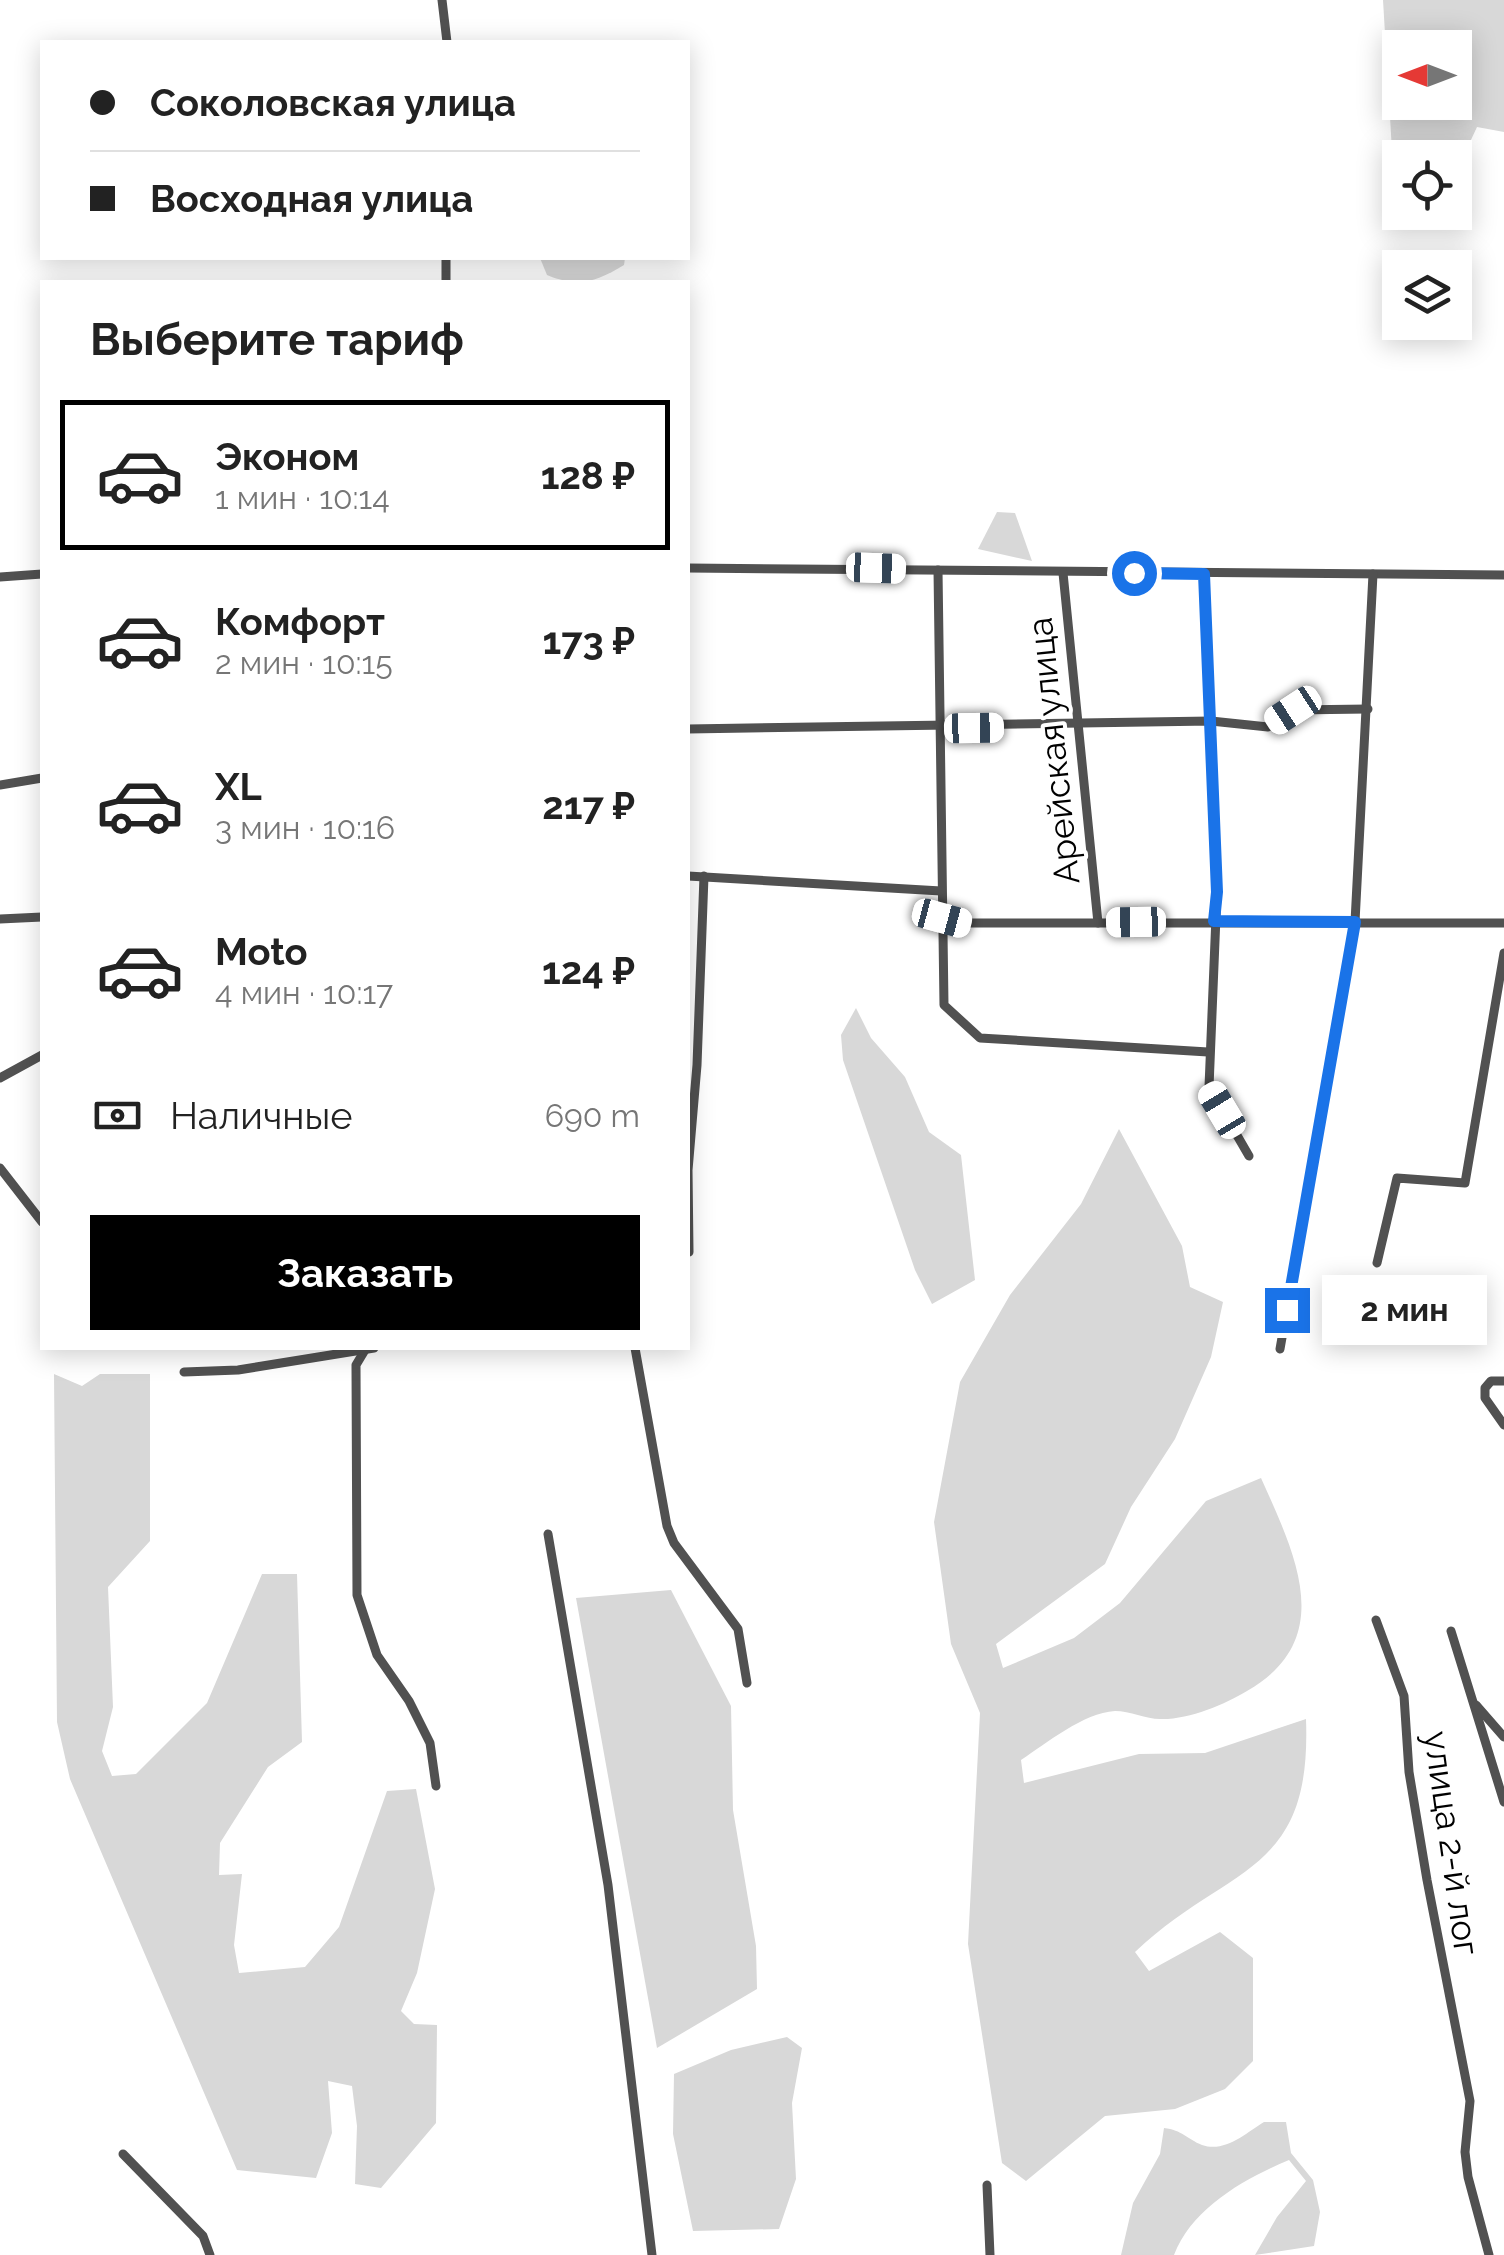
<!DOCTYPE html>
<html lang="ru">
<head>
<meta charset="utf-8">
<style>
  body { margin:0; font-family:Raleway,sans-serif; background:#f6f6f6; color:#222; height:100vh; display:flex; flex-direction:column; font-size:38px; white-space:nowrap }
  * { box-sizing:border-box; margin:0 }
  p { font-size:32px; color:#767676 }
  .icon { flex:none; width:55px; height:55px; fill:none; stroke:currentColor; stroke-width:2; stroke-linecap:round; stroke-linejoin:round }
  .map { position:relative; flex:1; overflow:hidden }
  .sheet { position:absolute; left:40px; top:280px; width:650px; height:1070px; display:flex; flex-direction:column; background:#fff; border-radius:0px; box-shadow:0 5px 25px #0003 }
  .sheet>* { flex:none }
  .top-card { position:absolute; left:40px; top:40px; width:650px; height:220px; border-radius:0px; box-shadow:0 5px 25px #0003; display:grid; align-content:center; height:220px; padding:0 50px; background:#fff }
  .needle { width:65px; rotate:270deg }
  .controls { position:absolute; left:1382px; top:30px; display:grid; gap:20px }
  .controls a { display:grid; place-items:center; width:90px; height:90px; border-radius:0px; background:#fff; box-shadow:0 5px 25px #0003; font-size:50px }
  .end { position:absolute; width:45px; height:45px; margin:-22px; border:12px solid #1a73e8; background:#fff; box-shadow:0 0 0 5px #fff }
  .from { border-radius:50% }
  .bubble { position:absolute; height:70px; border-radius:0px; background:#fff; box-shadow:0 5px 25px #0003; font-size:32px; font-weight:700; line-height:70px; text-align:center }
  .car { position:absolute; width:30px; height:60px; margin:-30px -15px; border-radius:12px; box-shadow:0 0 8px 2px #0007; background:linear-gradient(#fff 24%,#345 0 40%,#fff 0 76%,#345 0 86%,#fff 0) }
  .top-card b { display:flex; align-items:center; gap:35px; height:95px; font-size:38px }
  .top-card b+b { border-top:2px solid #e0e0e0 }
  .top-card i { width:25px; height:25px; background:#222 }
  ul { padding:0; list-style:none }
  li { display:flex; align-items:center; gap:30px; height:150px; margin:0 20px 15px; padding:0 30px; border:5px solid transparent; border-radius:0px }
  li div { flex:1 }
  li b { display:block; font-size:38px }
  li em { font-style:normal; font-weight:700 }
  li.selected { border-color:#000 }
  li>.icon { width:90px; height:90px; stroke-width:1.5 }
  h2 { padding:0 50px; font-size:45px; line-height:120px }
  .pay { display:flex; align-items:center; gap:25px; height:110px; padding:0 50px; font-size:38px }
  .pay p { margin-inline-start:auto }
  .button { display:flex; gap:20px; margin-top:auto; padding:20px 50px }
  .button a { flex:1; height:115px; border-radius:0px; background:#000; color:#fff; font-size:40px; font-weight:700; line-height:115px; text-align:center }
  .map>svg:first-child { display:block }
  .green { fill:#d8d8d8; fill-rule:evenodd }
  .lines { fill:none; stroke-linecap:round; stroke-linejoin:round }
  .street { stroke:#515151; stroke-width:9 }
  .route { stroke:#1a73e8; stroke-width:12 }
  .labels { text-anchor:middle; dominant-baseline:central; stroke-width:8; stroke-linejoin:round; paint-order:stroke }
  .street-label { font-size:35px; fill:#000; stroke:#fff }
</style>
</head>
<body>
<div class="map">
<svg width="1504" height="2255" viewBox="0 0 1504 2255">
  <rect width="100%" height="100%" fill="#fff"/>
  <g class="green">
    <path d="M 1383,0 L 1504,0 L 1504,132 L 1477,127 L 1455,174 L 1455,158 L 1400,158 L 1400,200 L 1395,201 ZM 1400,48 L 1455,48 L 1455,102 L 1400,102 Z"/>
    <path d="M 540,258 L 625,258 L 624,265 C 596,282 578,288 547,275 Z"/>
    <polygon points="997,512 1015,513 1032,561 978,549"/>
    <polygon points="856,1008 871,1038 905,1077 929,1132 961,1155 975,1280 932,1304 915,1270 843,1060 841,1035"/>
    <path d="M 1119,1129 L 1182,1246 L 1190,1287 L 1223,1302 L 1211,1357 L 1175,1439 L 1131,1507 L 1105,1564 L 996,1644 L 1003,1668 L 1074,1638 L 1120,1603 L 1206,1501 L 1261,1478 C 1295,1554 1338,1639 1247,1691 C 1224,1705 1188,1720 1160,1719 C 1146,1719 1130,1711 1115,1711 C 1083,1713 1047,1743 1021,1760 L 1024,1783 L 1139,1754 L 1205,1753 L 1306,1719 C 1312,1877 1229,1863 1135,1952 L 1149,1971 L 1220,1932 L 1253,1958 L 1253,2061 L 1225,2089 L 1175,2109 L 1105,2116 L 1026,2181 L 1002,2163 L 968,1944 L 980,1713 L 951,1644 L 934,1522 L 960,1382 L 1010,1295 L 1081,1204 Z"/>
    <polygon points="54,1374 82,1386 100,1374 150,1374 150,1541 108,1587 113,1707 102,1751 112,1776 136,1774 207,1703 262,1574 297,1574 302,1742 268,1767 220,1843 219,1875 242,1874 234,1945 239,1973 305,1967 339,1927 387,1791 416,1789 435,1889 417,1973 401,2011 414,2024 437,2025 436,2123 381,2188 355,2184 357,2126 352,2086 328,2081 332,2133 316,2178 237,2170 70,1779 57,1722"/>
    <polygon points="671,1590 731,1706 733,1810 756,1946 757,1989 657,2048 576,1598"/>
    <polygon points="787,2037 802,2048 792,2103 796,2179 779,2229 693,2231 673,2134 674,2074 731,2050"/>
    <path d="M 1264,2122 L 1286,2122 L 1291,2153 L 1313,2180 L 1320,2212 L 1314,2246 L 1255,2255 L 1277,2217 L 1306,2181 L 1289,2160 C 1244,2179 1192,2208 1174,2255 L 1121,2255 L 1133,2203 L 1160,2154 L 1164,2128 C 1182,2130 1187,2139 1202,2145 C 1225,2153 1246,2133 1264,2122 Z"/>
  </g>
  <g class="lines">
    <g class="street">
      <polyline points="442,0 447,42"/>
      <polyline points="446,282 446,258"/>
      <polyline points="688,568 1504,575"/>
      <polyline points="938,570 944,1005 980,1038 1208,1052"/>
      <polyline points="1063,573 1098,923"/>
      <polyline points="1204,574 1217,892 1209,1087 1249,1156"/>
      <polyline points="0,577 42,574"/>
      <polyline points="688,729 1211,721 1268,727 1293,710 1368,709"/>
      <polyline points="0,785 42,778"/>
      <polyline points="688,876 941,891"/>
      <polyline points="941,918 962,923 1504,923"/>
      <polyline points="0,919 42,917"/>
      <polyline points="0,1078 42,1055"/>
      <polyline points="0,1168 42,1222"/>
      <polyline points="689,1252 688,1170 697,1065 704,876"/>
      <polyline points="1377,1263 1397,1178 1465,1183 1504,953"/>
      <polyline points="635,1348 667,1526 674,1543 738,1629 747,1683"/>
      <polyline points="1280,1349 1355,922 1373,574"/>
      <polyline points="365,1350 356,1365 357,1595 377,1655 409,1701 430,1743 436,1786"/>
      <polyline points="184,1372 238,1370 374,1348"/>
      <polyline points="1504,1381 1491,1381 1485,1388 1485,1398 1504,1425"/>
      <polyline points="548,1534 608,1885 652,2255"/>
      <polyline points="1376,1620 1404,1696 1409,1772 1427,1880 1470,2101 1465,2152 1468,2177 1489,2255"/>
      <polyline points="1451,1631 1504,1802"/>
      <polyline points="1476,1705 1504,1737"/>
      <polyline points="123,2154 203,2236 210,2255"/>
      <polyline points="987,2185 990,2255"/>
    </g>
  </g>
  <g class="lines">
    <polyline class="route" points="1134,573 1204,574 1217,892 1214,921 1355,922 1287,1310"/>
  </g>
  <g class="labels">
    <g class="street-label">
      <text transform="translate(1053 751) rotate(-96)">Арейская улица</text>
      <text transform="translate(1452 1843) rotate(82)">улица 2-й лог</text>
    </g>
  </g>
</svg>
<div class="controls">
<a><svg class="needle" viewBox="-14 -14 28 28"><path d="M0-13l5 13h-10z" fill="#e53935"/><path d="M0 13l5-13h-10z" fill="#767676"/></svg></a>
<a><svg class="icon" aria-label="locate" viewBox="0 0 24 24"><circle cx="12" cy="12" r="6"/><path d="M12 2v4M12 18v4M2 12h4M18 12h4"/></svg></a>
<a><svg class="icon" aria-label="layers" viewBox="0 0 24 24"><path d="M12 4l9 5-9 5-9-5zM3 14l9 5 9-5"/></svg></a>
</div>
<i class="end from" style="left:1134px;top:573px"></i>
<i class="end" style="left:1287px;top:1310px"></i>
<div class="bubble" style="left:1322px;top:1275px;width:165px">2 мин</div>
<i class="car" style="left:876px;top:568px;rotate:92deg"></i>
<i class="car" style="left:1293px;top:710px;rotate:237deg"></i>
<i class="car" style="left:974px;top:728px;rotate:89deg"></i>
<i class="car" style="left:942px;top:918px;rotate:105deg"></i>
<i class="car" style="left:1136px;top:922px;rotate:269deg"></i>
<i class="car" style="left:1222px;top:1110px;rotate:329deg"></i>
<div class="top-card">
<b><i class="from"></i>Соколовская улица</b>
<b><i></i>Восходная улица</b>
</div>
<section class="sheet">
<h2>Выберите тариф</h2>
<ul>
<li class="selected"><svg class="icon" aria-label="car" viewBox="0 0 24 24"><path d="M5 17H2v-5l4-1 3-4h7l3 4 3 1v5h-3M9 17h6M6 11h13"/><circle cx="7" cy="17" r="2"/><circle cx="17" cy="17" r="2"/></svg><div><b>Эконом</b><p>1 мин · 10:14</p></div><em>128 ₽</em></li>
<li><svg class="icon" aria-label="car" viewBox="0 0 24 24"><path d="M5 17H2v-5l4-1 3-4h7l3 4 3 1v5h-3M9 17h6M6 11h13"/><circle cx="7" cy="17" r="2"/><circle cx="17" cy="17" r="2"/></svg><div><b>Комфорт</b><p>2 мин · 10:15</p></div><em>173 ₽</em></li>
<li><svg class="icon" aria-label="car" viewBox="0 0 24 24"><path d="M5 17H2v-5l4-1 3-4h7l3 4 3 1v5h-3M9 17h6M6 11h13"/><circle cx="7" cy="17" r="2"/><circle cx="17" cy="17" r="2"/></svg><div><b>XL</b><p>3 мин · 10:16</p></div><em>217 ₽</em></li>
<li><svg class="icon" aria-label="car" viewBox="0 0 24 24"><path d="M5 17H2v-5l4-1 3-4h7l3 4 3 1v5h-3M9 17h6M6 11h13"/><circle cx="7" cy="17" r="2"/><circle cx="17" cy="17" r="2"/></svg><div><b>Moto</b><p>4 мин · 10:17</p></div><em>124 ₽</em></li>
</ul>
<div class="pay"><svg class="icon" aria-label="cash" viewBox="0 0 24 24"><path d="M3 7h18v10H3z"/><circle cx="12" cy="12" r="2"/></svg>Наличные<p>690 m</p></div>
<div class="button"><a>Заказать</a></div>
</section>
</div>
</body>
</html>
